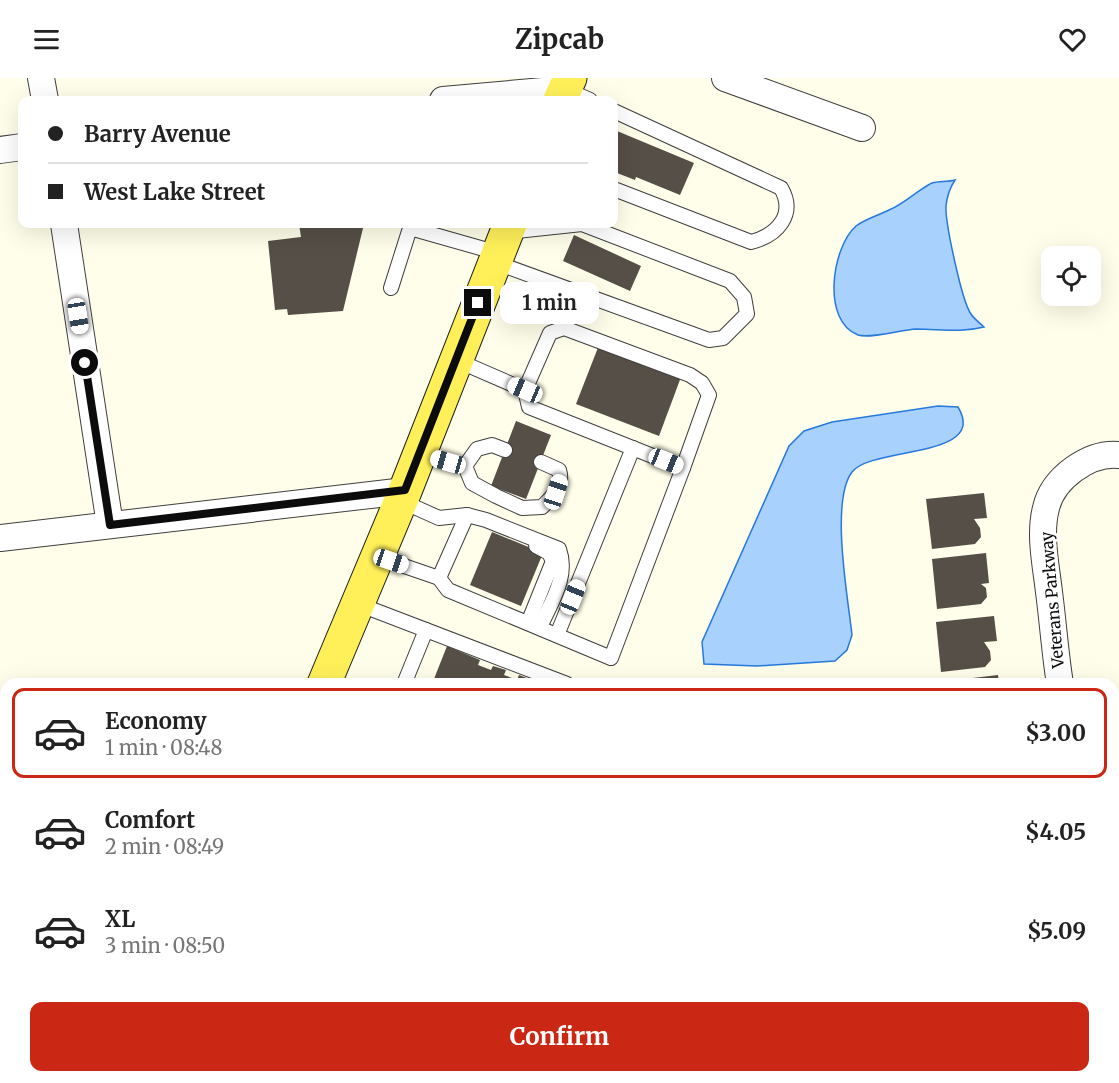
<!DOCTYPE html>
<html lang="en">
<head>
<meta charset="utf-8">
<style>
  body { margin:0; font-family:Merriweather,serif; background:#f6f6f6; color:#222; height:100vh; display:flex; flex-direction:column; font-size:22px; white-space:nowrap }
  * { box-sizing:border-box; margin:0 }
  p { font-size:20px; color:#767676 }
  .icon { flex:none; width:33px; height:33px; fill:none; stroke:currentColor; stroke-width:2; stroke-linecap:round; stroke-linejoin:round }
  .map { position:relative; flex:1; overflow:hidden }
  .details { position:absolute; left:0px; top:600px; width:1119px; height:405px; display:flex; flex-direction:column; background:#fff; border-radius:18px 18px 0 0; box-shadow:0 6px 24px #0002 }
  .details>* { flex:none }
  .guide { position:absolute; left:18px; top:18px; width:600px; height:132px; border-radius:12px; box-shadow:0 6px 24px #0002; display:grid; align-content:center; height:132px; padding:0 30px; background:#fff }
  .fabs { position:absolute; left:1041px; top:168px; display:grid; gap:12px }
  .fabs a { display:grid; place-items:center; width:60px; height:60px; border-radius:12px; background:#fff; box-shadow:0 6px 24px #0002; font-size:30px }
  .end { position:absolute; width:27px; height:27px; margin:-14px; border:8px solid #0c0c0c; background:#fff; box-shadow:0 0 0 3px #fff }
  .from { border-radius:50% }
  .bubble { position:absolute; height:42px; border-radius:12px; background:#fff; box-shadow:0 6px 24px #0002; font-size:20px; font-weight:700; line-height:42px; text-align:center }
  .car { position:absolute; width:18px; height:36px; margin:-18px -9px; border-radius:8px; box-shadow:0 0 4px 2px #0007; background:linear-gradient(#fff 24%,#345 0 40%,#fff 0 76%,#345 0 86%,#fff 0) }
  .guide b { display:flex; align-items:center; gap:21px; height:57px; font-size:22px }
  .guide b+b { border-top:2px solid #e0e0e0 }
  .guide i { width:15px; height:15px; background:#222 }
  ul { padding:10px 0 0; list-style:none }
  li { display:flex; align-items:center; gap:18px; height:90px; margin:0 12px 9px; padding:0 18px; border:3px solid transparent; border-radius:12px }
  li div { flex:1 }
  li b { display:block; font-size:22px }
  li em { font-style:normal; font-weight:700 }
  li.selected { border-color:#ca2815 }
  li>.icon { width:54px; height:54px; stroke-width:1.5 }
  .cta { display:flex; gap:12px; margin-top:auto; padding:12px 30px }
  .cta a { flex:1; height:69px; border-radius:12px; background:#ca2815; color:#fff; font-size:24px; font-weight:700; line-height:69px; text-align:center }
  header { display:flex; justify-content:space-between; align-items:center; height:78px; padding:0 30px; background:#fff; font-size:27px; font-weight:700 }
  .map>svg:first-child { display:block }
  .green { fill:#c6eeb0 }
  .water { fill:#a8d1fd; stroke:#2779dc; stroke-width:1.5 }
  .building { fill:#554f47 }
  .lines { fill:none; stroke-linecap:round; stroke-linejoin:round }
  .service-casing { stroke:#3f3f3f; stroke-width:16 }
  .minor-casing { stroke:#3f3f3f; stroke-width:28 }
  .primary-casing { stroke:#1d1d1d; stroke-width:35 }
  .path { stroke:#2e2e2e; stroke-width:4; stroke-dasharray:6 3; stroke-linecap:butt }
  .service { stroke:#fff; stroke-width:14 }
  .minor { stroke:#fff; stroke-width:26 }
  .primary { stroke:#fff05a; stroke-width:33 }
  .route { stroke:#0c0c0c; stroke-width:8 }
  .labels { text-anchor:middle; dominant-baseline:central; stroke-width:6; stroke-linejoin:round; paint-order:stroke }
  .street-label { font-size:16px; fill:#0c0c0c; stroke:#fff }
</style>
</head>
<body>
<header><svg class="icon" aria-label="menu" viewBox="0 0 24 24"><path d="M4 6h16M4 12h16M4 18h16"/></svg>Zipcab<svg class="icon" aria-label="heart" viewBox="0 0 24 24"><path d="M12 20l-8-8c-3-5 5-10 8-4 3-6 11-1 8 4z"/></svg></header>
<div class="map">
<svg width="1119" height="1005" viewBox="0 0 1119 1005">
  <rect width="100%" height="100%" fill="#fffeea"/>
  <polygon class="green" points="0,652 3,652 6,672 6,884 0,885"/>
  <g class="water">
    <path d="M 955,102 C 949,111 947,118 946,128 C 945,144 962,224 971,236 C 974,241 980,245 984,249 C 961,255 940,251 916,251 C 901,252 870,261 858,257 C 821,243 832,169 856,148 C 865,141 879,137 889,132 C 899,128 908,121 916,115 C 921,112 927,107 932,105 C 939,103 947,104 955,102 Z"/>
    <path d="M 938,328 L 958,329 C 989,381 872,368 852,394 C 830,423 848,520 852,557 L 847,572 L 835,583 L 757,588 L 704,586 L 702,564 L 789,368 L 804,353 L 832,344 Z"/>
    <polygon points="263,999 351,999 343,1005 261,1005"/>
  </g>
  <g class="building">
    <polygon points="617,53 694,85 680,117 636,99 635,102 617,95 618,92 614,90 614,62"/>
    <polygon points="299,146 364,146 343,233 288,237 287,231 275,232 268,163 301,159"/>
    <polygon points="574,157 641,188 630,213 563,183"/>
    <polygon points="599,267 681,299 659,358 576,326"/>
    <polygon points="516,343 551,357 526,421 491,408"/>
    <polygon points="984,415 987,440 974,441 980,450 981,459 975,466 932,471 926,421"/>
    <polygon points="492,454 543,475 521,528 470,507"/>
    <polygon points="986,475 989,505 981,506 986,510 987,519 981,526 937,531 932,481"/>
    <polygon points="994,538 997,563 984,564 990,573 991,582 985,589 941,594 936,544"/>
    <polygon points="447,568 480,582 478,587 491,592 493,588 506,592 504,597 517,602 519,597 542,606 432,606"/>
    <polygon points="998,597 999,606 940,606 939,604"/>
    <polygon points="1119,633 1119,662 1118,662 1113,634"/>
    <polygon points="0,916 6,919 6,981 0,978"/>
    <polygon points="437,999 507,999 508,1004 438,1005"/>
    <polygon points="739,999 808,999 809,1005 739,1005"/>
  </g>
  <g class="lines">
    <defs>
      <g id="service">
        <polyline points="565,11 590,22"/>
        <path d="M 614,33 L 781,110 C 796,136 778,157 751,164 L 614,111"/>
        <polyline points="494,184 709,262 723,260 747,236 744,219 730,203 582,146 507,154"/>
        <polyline points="391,210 410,150 498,175"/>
        <polyline points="456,282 525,312 529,329 683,390 709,317 702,305 690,297 564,250 550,255 525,312"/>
        <path d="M 419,375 L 465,388 L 472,405 L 496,418 L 522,430 L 542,429 C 553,418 564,408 559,392 L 541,384"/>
        <polyline points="465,388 477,371 492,367 505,372"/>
        <path d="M 401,423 L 439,440 L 467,437 L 486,442 L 559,471 C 569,499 551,524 540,549"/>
        <polyline points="378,479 439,500 448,512 611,580 683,390"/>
        <polyline points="439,500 467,437"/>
        <polyline points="358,526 567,606"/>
        <polyline points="528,545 553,483 549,475 536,468"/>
        <polyline points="557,557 633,370"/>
        <polyline points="404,606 426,552"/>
        <polyline points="0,909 6,908"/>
        <polyline points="532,999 533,1005"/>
        <polyline points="0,1004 2,1005"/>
        <polyline points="81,1005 84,999"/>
        <polyline points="689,1005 709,1003"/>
      </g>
      <g id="minor">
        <polyline points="41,0 45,22"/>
        <polyline points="725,0 862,50"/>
        <polyline points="443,22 565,11"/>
        <polyline points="0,72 22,69"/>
        <polyline points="64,146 110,447"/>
        <polyline points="0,460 405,413"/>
        <path d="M 1060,606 C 1055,575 1053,544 1049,514 C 1046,487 1039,457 1046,430 C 1053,400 1089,374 1119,377"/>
        <polyline points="1113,756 1119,756"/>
      </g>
      <g id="primary">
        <polyline points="560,22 570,0"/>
        <polyline points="324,606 405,413 510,146"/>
        <polyline points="159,1005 162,999"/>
      </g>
    </defs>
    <use href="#service" class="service-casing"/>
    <use href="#minor" class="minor-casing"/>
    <use href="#primary" class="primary-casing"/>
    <polyline class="path" points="0,849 6,847"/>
    <use href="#service" class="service"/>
    <use href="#minor" class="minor"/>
    <use href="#primary" class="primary"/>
  </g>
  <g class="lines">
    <polyline class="route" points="85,285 110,447 405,412 478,225"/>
  </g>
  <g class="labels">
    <g class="street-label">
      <text transform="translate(1052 522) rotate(-95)">Veterans Parkway</text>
    </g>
  </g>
</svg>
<div class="fabs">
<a><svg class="icon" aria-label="locate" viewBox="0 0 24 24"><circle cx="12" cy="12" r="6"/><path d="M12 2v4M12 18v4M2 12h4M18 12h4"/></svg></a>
</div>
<i class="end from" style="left:85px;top:285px"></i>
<i class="end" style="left:478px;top:225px"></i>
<div class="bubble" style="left:500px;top:204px;width:99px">1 min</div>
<i class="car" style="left:78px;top:238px;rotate:171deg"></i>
<i class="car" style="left:525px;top:312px;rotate:293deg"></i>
<i class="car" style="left:666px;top:383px;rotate:112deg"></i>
<i class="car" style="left:448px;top:384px;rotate:286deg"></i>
<i class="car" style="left:556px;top:414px;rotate:18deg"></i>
<i class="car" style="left:391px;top:483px;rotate:109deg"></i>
<i class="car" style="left:573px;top:519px;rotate:22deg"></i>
<div class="guide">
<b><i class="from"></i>Barry Avenue</b>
<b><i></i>West Lake Street</b>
</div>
<section class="details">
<ul>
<li class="selected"><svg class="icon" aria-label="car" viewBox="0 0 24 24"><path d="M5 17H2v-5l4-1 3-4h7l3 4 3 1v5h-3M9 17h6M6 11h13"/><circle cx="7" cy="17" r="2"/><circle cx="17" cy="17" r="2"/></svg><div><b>Economy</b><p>1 min · 08:48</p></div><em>$3.00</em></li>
<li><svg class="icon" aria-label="car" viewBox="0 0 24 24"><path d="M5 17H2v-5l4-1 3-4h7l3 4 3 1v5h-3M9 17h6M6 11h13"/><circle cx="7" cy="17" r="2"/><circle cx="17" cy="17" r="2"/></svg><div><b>Comfort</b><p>2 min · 08:49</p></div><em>$4.05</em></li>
<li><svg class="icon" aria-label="car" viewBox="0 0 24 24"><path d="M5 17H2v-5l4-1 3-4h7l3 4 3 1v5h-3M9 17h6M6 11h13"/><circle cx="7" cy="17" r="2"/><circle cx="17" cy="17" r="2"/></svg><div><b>XL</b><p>3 min · 08:50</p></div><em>$5.09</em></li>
</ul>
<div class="cta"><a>Confirm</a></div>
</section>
</div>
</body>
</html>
